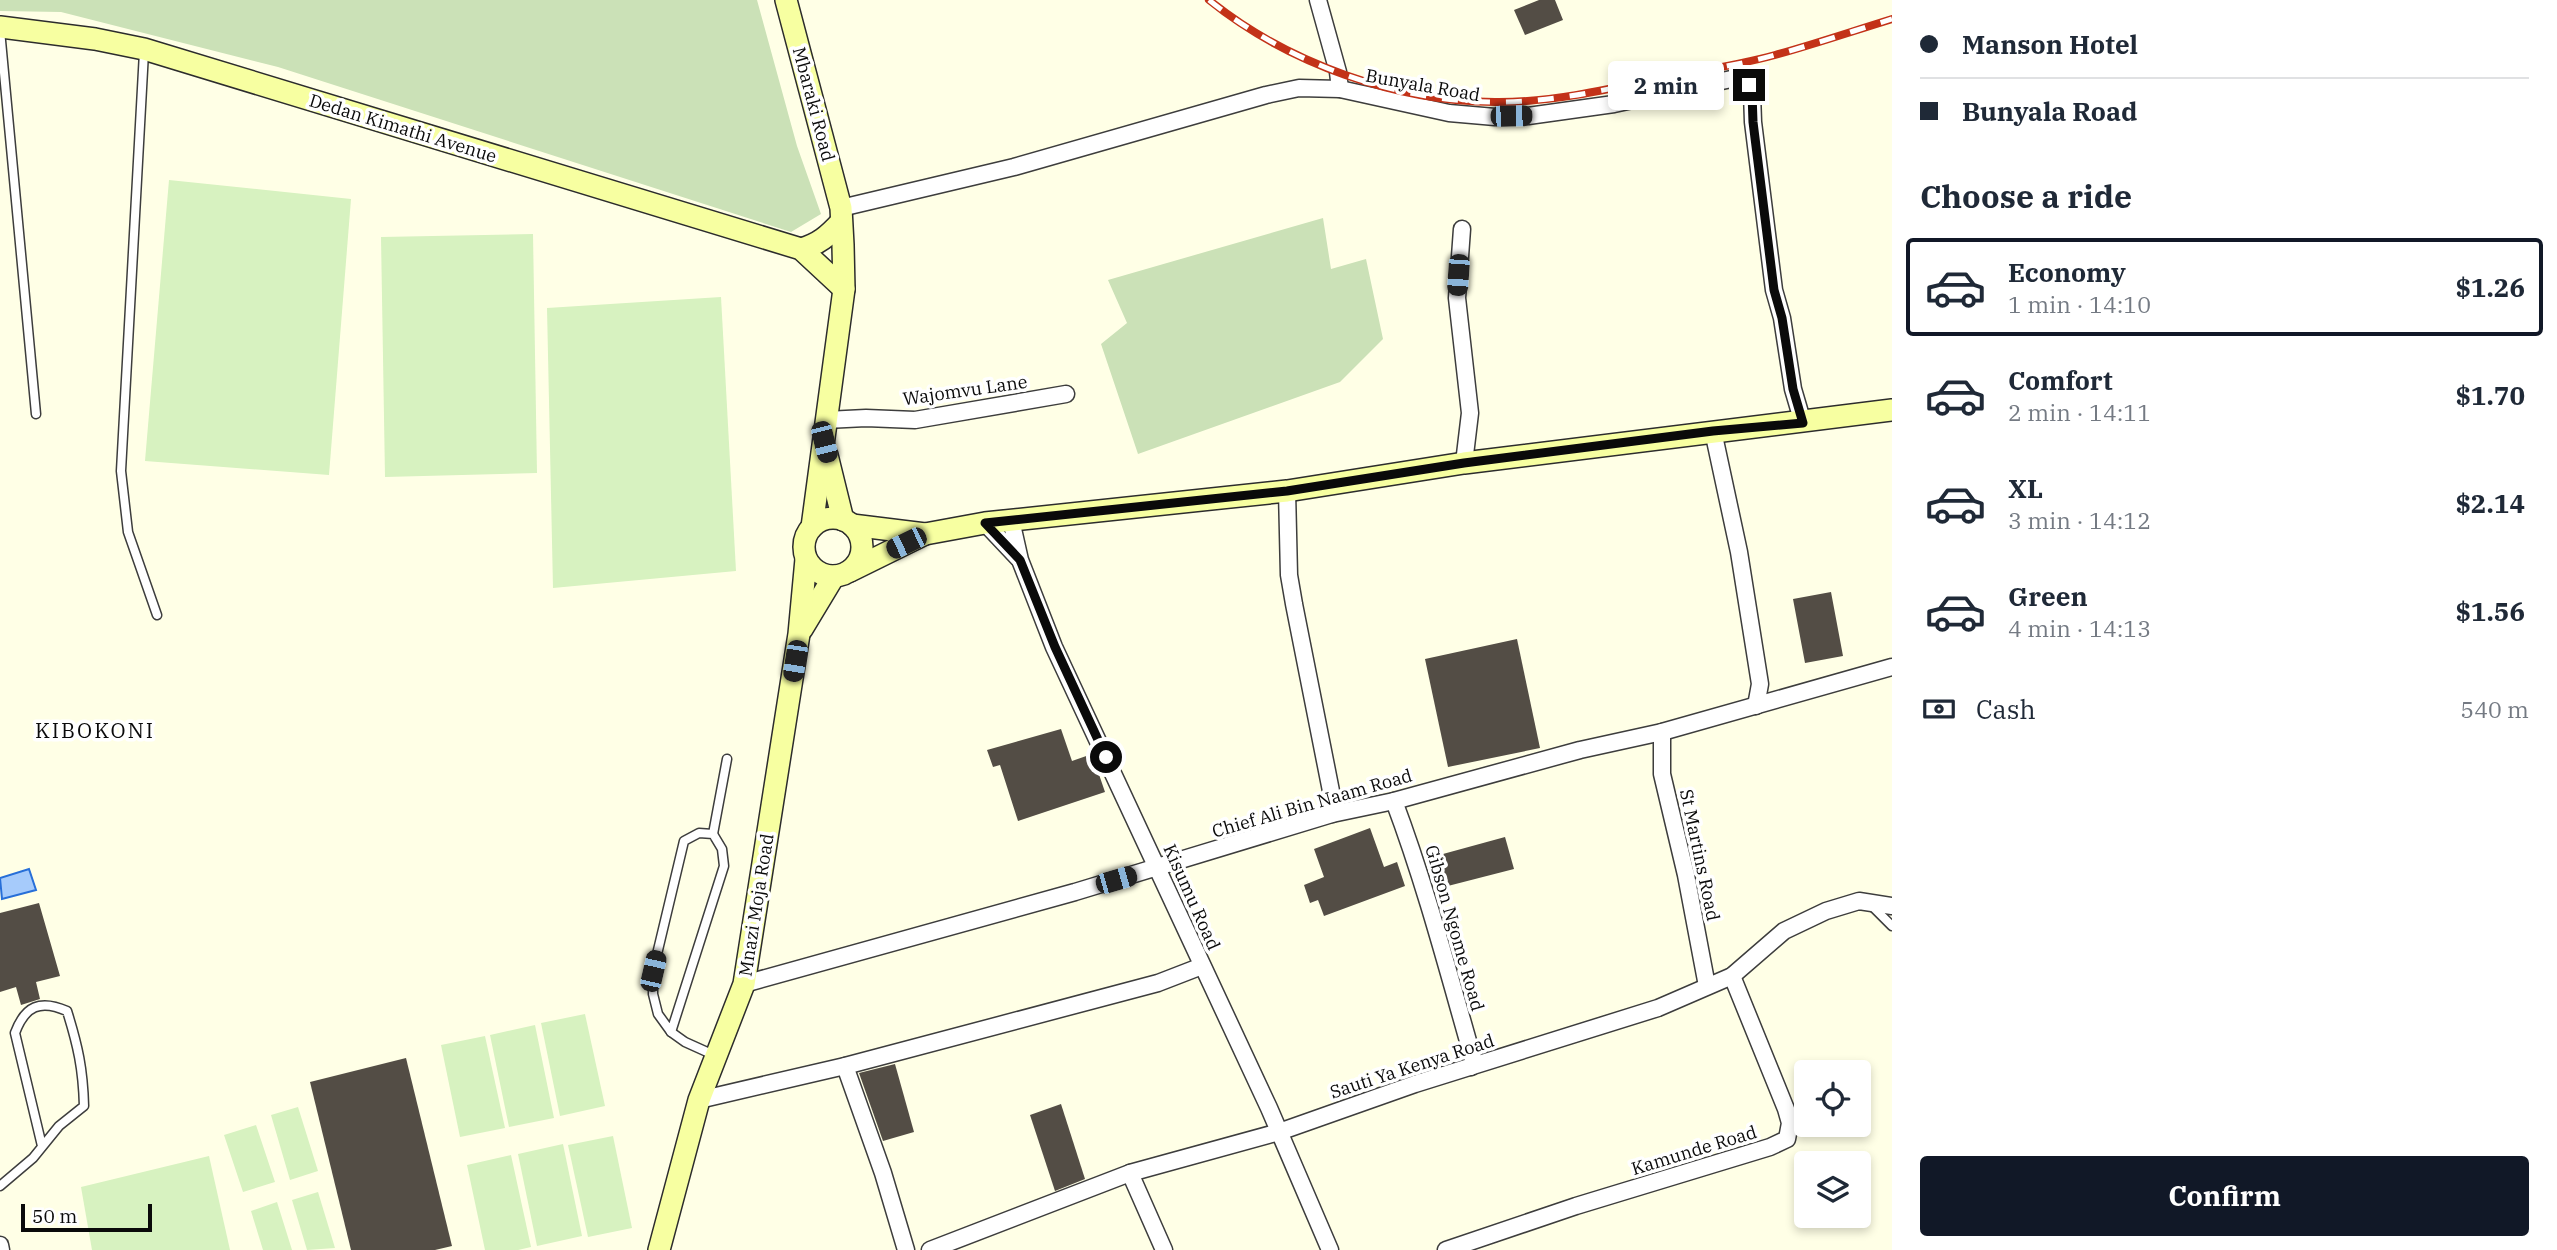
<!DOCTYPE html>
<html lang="en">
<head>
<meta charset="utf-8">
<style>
  body { margin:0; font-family:"IBM Plex Serif",serif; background:#f6f6f7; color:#1f2937; height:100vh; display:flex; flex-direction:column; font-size:26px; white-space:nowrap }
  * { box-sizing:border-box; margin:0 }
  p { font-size:23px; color:#747a83 }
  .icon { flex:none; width:38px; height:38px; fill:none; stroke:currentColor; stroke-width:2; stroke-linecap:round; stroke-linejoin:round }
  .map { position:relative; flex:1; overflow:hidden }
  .details { display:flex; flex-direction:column; background:#fff; width:665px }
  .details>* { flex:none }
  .hud { display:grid; align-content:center; height:154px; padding:0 28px; background:#fff }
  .controls { position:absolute; left:1794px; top:1060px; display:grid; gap:14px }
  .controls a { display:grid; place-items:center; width:77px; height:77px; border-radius:7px; background:#fff; box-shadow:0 4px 10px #0003; font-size:35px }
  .scale { position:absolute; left:21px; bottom:18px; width:131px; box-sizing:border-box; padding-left:7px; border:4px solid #0a0a0a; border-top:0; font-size:19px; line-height:24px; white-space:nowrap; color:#0a0a0a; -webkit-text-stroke:5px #fff; paint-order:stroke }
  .end { position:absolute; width:32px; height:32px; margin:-16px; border:9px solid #0a0a0a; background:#fff; box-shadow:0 0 0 4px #fff }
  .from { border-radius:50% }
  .bubble { position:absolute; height:49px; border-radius:7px; background:#fff; box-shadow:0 4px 10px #0003; font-size:23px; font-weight:700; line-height:49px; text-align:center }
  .car { position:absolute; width:21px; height:42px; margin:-21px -10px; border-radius:9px; box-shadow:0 0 5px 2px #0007; background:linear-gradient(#222 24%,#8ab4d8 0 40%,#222 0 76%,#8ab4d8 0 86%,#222 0) }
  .hud b { display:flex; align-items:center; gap:24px; height:66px; font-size:26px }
  .hud b+b { border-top:2px solid #e0e1e3 }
  .hud i { width:18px; height:18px; background:#1f2937 }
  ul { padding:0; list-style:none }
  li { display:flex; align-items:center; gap:21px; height:98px; margin:0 14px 10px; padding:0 14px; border:4px solid transparent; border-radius:7px }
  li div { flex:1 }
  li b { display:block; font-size:26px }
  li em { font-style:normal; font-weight:700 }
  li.active { border-color:#111827 }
  li>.icon { width:63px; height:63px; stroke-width:1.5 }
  h2 { padding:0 28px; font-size:32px; line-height:84px }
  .pay { display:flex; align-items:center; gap:18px; height:77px; padding:0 28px; font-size:26px }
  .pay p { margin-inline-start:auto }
  .primary-button { display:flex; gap:14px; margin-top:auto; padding:14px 28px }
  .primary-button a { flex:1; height:80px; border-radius:7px; background:#111827; color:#fff; font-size:28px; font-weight:700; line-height:80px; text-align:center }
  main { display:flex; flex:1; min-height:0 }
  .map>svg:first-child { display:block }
  .cemetery { fill:#cbe1b7 }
  .pitch { fill:#d7f2c0 }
  .water { fill:#a6cbfb; stroke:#276fd8; stroke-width:2 }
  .building { fill:#534d45 }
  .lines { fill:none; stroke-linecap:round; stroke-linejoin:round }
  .lane-casing { stroke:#3d3d3d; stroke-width:11 }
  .street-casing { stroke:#3d3d3d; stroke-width:19 }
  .secondary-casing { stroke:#2c2c2c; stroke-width:24 }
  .lane { stroke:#fff; stroke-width:8 }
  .street { stroke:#fff; stroke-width:16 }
  .secondary { stroke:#f7ffa1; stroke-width:21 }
  .rail-casing { stroke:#c33218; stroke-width:8 }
  .rail { stroke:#fff; stroke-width:5; stroke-dasharray:16; stroke-linecap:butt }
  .route { stroke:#0a0a0a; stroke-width:9 }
  .labels { text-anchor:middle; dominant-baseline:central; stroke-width:7; stroke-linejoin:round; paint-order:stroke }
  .street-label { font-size:18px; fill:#0a0a0a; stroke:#fff }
  .quarter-label { font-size:21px; letter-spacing:2px; fill:#0a0a0a; stroke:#fff }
</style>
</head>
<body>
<main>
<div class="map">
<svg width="1892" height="1250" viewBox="0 0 1892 1250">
  <rect width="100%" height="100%" fill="#ffffe6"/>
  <g class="cemetery">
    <polygon points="0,0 757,0 797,146 821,214 791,232 278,67 61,12 0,11"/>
    <polygon points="1323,218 1331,269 1366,259 1383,339 1340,382 1138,454 1101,344 1127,323 1108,280"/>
  </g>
  <g class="pitch">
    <polygon points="169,180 351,199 329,475 145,461"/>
    <polygon points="533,234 537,473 385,477 381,237"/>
    <polygon points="721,297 736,571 553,588 547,308"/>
    <polygon points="585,1014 605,1106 560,1116 541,1023"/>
    <polygon points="535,1025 554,1118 509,1127 490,1035"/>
    <polygon points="485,1036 505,1128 460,1137 441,1045"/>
    <polygon points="298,1107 318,1171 290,1180 271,1115"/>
    <polygon points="256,1125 275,1182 243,1192 224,1135"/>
    <polygon points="613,1136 632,1228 588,1237 568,1145"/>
    <polygon points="563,1144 582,1236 537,1246 518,1154"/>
    <polygon points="511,1155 531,1247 518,1250 485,1250 467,1165"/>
    <polygon points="209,1156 230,1250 92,1250 81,1187"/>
    <polygon points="318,1192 335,1248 307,1250 292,1200"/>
    <polygon points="277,1202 292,1250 263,1250 251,1211"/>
  </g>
  <polygon class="water" points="29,869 36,890 2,899 0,878"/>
  <g class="building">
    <polygon points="1539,0 1555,0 1563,20 1525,35 1514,10"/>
    <polygon points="1831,592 1843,656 1805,663 1793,599"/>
    <polygon points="1517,639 1540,748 1448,767 1425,659"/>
    <polygon points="1061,729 1072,761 1092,754 1105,792 1018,821 1000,765 993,767 987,750"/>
    <polygon points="1370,828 1384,867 1397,862 1405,886 1324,916 1318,900 1310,903 1304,885 1324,877 1314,849"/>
    <polygon points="1505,837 1514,869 1440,888 1432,857"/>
    <polygon points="39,903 60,976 36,982 40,999 21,1005 16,987 0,992 0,913"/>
    <polygon points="406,1058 452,1246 435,1250 351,1250 310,1082"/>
    <polygon points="895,1064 914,1132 883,1141 859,1073"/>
    <polygon points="1061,1104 1085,1179 1055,1191 1030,1115"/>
  </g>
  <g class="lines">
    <defs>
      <g id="lane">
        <polyline points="0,30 36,414"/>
        <polyline points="144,52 121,471 128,532 157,615"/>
        <polygon points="699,833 713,834 722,849 724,866 671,1032 658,1014 653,994 653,971 684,841"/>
        <polyline points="713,834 727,759"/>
        <polyline points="1872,906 1892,926"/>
        <polyline points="671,1032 685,1042 716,1056"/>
        <path d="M 0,1186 L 33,1158 L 59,1126 L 84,1106 C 83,1069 78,1046 67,1011 C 40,999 25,1006 15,1033 L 42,1146"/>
      </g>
      <g id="street">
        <polyline points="1318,0 1338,72 1340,89"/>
        <polyline points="841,208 1014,167 1266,95 1299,88 1340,89 1449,113 1495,117 1528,116 1614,104 1736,78 1745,79 1752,93 1753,122 1774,290 1782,318 1793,389 1803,423"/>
        <polyline points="1462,229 1457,298 1470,413 1464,463"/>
        <polyline points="826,420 866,418 915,420 1066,394"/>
        <polyline points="1713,431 1739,552 1760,684 1756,706"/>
        <polyline points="1287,491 1289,575 1294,604 1331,791 1332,814"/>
        <polyline points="1011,520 1020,560 1054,647 1269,1108 1330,1250"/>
        <polyline points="985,523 1018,558"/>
        <polyline points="1662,732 1662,774 1686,875 1707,986"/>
        <path d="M 1394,801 C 1426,886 1449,975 1474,1062 L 1471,1067"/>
        <polyline points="744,984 1075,892 1332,814 1394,801 1580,750 1662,732 1892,667"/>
        <polyline points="845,1066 883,1173 906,1250"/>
        <polyline points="699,1100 845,1066 1158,983 1202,966"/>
        <polyline points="1130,1173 1164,1250"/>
        <polyline points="0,1245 1,1250"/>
        <polyline points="930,1250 1130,1173 1279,1132 1415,1084 1658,1008 1732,976 1784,931 1826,911 1859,901 1892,906"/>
        <polyline points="1446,1250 1576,1206 1770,1147 1787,1139 1790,1123 1786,1109 1732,976"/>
      </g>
      <g id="secondary">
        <polyline points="786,0 841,208 843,245 844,289 812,527"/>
        <polyline points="0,27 95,39 144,49 801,249 844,289"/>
        <path d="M 801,249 C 819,244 828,236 841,222"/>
        <polyline points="827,455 843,520"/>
        <circle cx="833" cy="547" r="29"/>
        <polyline points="852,525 925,534"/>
        <polyline points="850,571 925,534 985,523 1287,491 1464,463 1892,410"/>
        <polyline points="802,629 834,576"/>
        <polyline points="659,1250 699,1100 744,984 799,634 806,559"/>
      </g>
    </defs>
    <use href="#lane" class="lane-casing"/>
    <use href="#street" class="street-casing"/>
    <use href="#secondary" class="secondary-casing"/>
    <use href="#lane" class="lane"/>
    <use href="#street" class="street"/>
    <use href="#secondary" class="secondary"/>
    <defs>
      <path id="rail" d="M 1209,0 C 1287,63 1398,103 1499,102 C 1550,102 1601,91 1651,80 C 1692,72 1735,66 1775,55 C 1815,44 1853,31 1892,19"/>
    </defs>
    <use href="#rail" class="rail-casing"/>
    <use href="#rail" class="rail"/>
  </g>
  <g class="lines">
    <polyline class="route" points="1106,757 1055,647 1020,560 985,523 1287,491 1464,463 1713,431 1803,423 1793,389 1782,318 1774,290 1753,122 1752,93 1749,85"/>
  </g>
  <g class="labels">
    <g class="street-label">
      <text transform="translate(1423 85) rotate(10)">Bunyala Road</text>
      <text transform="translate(814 104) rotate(75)">Mbaraki Road</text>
      <text transform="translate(403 128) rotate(17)">Dedan Kimathi Avenue</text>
      <text transform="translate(965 390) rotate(-8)">Wajomvu Lane</text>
      <text transform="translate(1312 803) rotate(-16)">Chief Ali Bin Naam Road</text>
      <text transform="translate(1700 855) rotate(78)">St Martins Road</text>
      <text transform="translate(1192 897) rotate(66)">Kisumu Road</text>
      <text transform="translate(756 905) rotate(-81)">Mnazi Moja Road</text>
      <text transform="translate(1455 928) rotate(74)">Gibson Ngome Road</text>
      <text transform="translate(1412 1066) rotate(-18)">Sauti Ya Kenya Road</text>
      <text transform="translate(1694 1150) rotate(-17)">Kamunde Road</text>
    </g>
    <g class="quarter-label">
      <text x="95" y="730">KIBOKONI</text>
    </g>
  </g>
</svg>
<div class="controls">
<a><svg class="icon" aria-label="locate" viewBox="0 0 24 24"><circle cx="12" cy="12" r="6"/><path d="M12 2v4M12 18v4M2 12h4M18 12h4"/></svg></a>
<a><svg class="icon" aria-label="layers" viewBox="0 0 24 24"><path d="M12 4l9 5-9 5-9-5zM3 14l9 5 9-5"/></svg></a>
</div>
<div class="scale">50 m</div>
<i class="end from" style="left:1106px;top:757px"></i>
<i class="end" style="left:1749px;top:85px"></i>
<div class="bubble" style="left:1608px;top:61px;width:116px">2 min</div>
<i class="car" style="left:1511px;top:116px;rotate:89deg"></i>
<i class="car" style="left:1458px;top:275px;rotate:184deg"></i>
<i class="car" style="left:824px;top:442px;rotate:166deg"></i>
<i class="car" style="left:906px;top:543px;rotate:244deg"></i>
<i class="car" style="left:795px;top:661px;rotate:189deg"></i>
<i class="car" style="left:1116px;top:880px;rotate:74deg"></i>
<i class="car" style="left:653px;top:971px;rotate:13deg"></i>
</div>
<section class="details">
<div class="hud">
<b><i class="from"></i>Manson Hotel</b>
<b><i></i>Bunyala Road</b>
</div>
<h2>Choose a ride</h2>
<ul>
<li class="active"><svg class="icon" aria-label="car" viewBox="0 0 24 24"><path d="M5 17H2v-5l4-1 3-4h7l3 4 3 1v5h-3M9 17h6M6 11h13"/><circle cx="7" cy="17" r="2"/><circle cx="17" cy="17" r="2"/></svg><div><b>Economy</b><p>1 min · 14:10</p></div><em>$1.26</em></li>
<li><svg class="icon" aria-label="car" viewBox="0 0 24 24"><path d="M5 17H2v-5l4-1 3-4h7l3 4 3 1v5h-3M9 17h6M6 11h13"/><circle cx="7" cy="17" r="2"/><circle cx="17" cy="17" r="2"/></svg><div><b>Comfort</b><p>2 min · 14:11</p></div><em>$1.70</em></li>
<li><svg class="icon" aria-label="car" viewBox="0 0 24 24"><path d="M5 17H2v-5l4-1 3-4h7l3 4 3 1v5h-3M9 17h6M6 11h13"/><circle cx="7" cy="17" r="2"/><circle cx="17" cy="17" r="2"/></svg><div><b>XL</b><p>3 min · 14:12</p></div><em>$2.14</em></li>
<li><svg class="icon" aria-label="car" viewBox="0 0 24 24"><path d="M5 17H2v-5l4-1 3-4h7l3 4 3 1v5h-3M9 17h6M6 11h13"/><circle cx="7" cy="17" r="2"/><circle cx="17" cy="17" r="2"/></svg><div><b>Green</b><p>4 min · 14:13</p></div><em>$1.56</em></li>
</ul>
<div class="pay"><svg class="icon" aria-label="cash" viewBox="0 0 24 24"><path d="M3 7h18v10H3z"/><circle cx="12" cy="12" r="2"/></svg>Cash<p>540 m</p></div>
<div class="primary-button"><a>Confirm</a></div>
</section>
</main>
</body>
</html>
